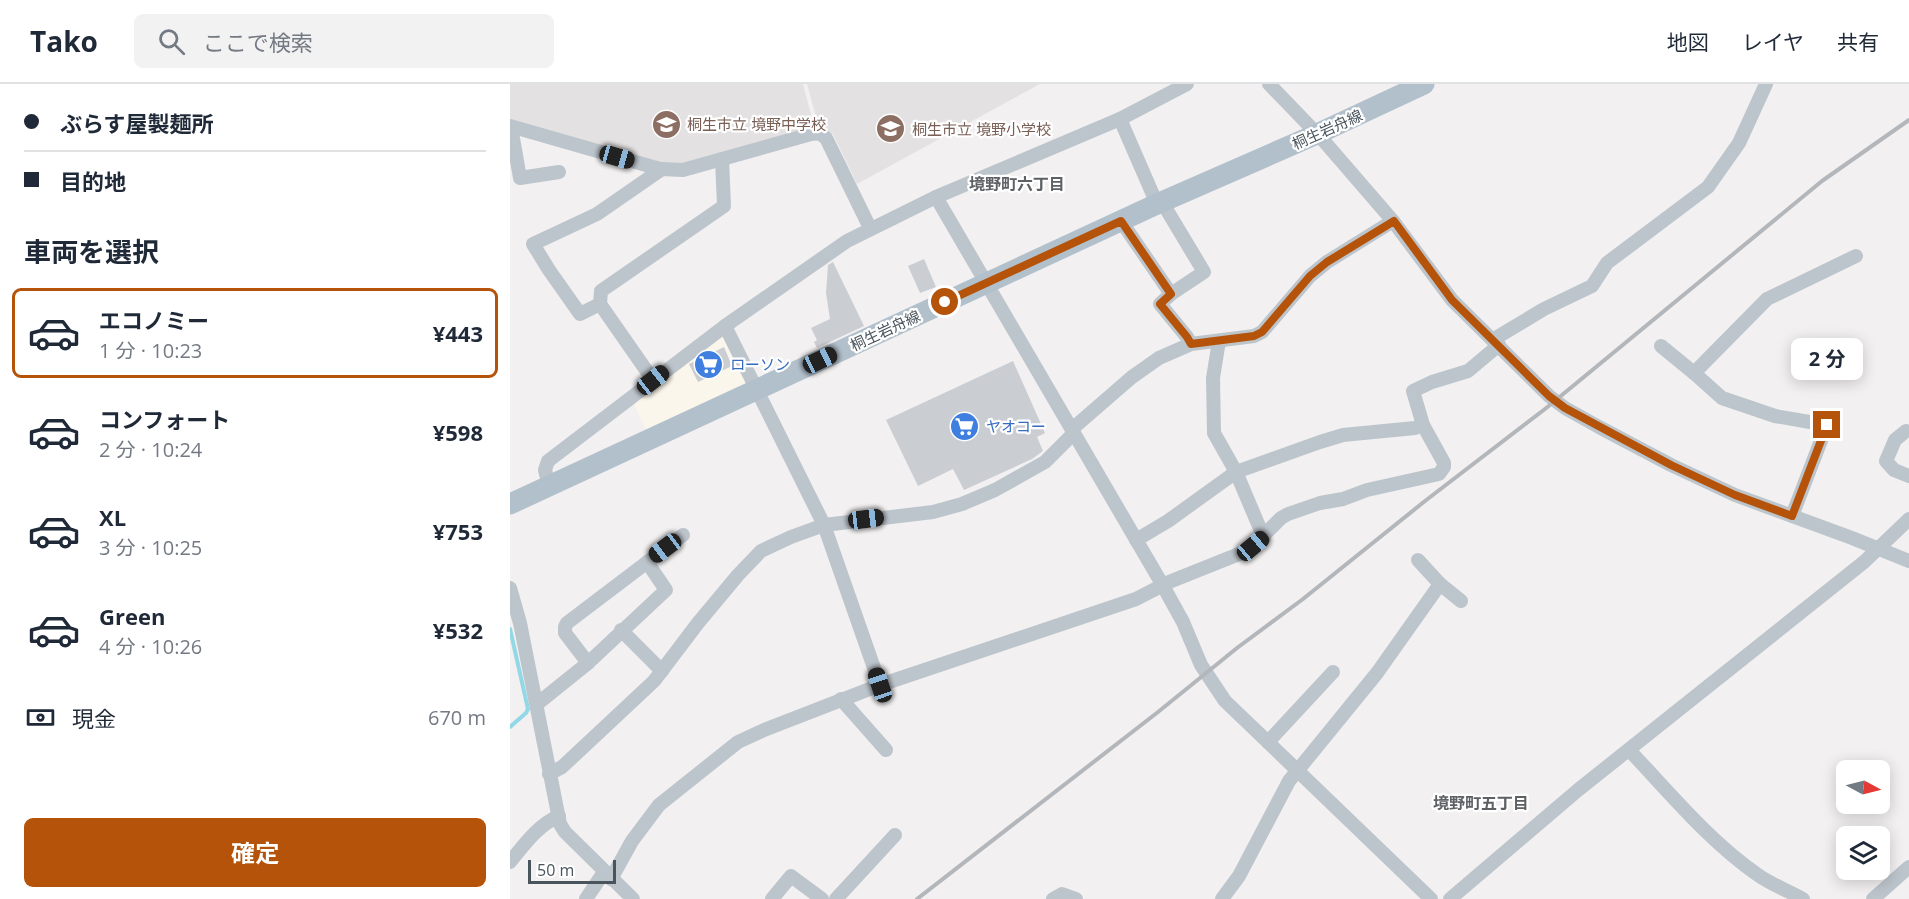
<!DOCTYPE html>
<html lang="ja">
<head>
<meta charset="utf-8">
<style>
  body { margin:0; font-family:"Open Sans","Noto Sans JP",sans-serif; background:#f2f2f3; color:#1f2937; height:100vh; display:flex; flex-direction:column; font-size:22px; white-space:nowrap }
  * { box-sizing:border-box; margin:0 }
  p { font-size:20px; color:#747a83 }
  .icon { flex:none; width:33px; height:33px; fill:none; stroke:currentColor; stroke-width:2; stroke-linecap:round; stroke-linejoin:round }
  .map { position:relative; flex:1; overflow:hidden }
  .details { display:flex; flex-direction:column; background:#fff; width:510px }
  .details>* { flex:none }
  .banner { display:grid; align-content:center; height:132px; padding:0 24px; background:#fff }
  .needle { width:39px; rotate:97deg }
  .fabs { position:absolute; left:1326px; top:676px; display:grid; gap:12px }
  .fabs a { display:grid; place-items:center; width:54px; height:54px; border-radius:9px; background:#fff; box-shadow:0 3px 15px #0003; font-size:30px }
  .scale { position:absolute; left:18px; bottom:15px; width:88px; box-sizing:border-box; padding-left:6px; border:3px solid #49545c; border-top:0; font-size:16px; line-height:21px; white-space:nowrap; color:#49545c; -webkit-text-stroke:4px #fff; paint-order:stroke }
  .end { position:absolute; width:27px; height:27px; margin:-14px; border:8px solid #b45309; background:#fff; box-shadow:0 0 0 3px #fff }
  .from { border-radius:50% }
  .bubble { position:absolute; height:42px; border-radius:9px; background:#fff; box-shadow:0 3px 15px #0003; font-size:20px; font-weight:700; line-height:42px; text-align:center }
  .car { position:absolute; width:18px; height:36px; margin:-18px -9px; border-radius:8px; box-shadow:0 0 4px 2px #0007; background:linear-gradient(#222 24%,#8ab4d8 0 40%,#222 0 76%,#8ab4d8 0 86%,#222 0) }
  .banner b { display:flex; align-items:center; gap:21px; height:57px; font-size:22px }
  .banner b+b { border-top:2px solid #e0e1e3 }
  .banner i { width:15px; height:15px; background:#1f2937 }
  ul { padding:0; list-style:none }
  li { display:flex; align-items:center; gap:18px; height:90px; margin:0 12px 9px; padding:0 12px; border:3px solid transparent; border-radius:9px }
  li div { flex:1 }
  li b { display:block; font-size:22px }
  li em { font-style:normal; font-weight:700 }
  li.active { border-color:#b45309 }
  li>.icon { width:54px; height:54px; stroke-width:1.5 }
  h2 { padding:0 24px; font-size:27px; line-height:72px }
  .pay { display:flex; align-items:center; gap:15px; height:66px; padding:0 24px; font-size:22px }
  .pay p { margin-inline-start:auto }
  .cta { display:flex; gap:12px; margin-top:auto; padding:12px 24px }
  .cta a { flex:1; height:69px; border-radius:9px; background:#b45309; color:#fff; font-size:24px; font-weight:700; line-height:69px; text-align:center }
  header { display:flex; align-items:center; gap:36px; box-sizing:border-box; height:84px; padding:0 30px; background:#fff; border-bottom:2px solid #e0e1e3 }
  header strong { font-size:28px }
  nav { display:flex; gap:33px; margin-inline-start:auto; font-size:21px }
  .search { width:420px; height:54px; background:#f2f2f3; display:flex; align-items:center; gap:15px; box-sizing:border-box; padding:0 21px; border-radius:9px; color:#747a83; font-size:22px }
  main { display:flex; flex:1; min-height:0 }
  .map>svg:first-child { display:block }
  .commercial { fill:#fbf6eb }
  .education { fill:#e3e1e1 }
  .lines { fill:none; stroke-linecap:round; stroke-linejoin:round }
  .stream { stroke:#93d8e6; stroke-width:4 }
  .building { fill:#cacdd2 }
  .minor { stroke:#bdc5cc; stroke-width:14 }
  .primary { stroke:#b2c0cc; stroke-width:21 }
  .rail { stroke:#b3b6ba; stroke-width:4 }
  .route { stroke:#b45309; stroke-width:8 }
  .labels { text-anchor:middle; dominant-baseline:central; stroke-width:4.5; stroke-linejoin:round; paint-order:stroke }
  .education-label { font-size:15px; fill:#785e54; stroke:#fff; text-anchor:start }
  .street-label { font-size:15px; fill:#49545c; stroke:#fff }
  .shop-label { font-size:15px; fill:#366cbe; stroke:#fff; text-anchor:start }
  .neighbourhood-label { font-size:16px; font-weight:bold; fill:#5d6164; stroke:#fff }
</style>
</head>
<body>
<header>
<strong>Tako</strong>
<div class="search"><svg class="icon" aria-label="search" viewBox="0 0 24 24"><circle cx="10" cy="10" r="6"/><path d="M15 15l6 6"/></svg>ここで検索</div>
<nav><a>地図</a><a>レイヤ</a><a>共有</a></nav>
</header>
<main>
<section class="details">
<div class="banner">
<b><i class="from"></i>ぶらす屋製麺所</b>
<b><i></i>目的地</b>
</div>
<h2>車両を選択</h2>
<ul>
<li class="active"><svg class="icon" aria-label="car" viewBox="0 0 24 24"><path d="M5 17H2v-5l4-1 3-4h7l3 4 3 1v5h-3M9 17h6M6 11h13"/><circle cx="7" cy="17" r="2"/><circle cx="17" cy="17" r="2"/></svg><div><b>エコノミー</b><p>1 分 · 10:23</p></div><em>¥443</em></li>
<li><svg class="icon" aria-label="car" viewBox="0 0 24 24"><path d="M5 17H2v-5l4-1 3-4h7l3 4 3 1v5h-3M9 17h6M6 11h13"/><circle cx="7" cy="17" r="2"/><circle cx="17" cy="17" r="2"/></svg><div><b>コンフォート</b><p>2 分 · 10:24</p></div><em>¥598</em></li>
<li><svg class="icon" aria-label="car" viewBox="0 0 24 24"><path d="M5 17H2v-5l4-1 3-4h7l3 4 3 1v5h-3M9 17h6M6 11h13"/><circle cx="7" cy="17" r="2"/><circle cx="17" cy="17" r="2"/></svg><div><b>XL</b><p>3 分 · 10:25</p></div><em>¥753</em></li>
<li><svg class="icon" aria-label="car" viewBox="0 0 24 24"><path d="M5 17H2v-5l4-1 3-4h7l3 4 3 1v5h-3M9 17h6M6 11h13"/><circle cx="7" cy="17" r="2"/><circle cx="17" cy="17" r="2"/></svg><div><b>Green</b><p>4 分 · 10:26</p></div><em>¥532</em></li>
</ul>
<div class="pay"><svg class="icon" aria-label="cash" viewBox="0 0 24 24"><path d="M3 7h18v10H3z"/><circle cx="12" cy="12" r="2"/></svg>現金<p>670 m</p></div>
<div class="cta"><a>確定</a></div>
</section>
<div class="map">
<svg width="1399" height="815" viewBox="0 0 1399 815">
  <rect width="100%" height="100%" fill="#f2f0f0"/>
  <polygon class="commercial" points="213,251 236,299 136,346 124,320"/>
  <g class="education">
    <polygon points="0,0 293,0 304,42 171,80 152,81 0,37"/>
    <polygon points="297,0 530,0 347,100 323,50 308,40"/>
  </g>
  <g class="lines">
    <polyline class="stream" points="0,545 18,625 16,629 0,643"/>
  </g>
  <g class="building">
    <polygon points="414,175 426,203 410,209 398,182"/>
    <polygon points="323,178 354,242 307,264 304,258 307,256 301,244 320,235 316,209 318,181"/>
    <polygon points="214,263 222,282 188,298 179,280"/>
    <polygon points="503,277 535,349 527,353 533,367 522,375 454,406 443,385 408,402 376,336"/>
  </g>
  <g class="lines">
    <g class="minor">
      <polyline points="759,0 813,56 883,137 942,216 1039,312 1055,324 1089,343 1161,381 1225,411 1342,454 1399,477"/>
      <polyline points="610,35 647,120"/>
      <polyline points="0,42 150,85 173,86 301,50 309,49 316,54 360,144"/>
      <polyline points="1,43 10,94 49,88"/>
      <polyline points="426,113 652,500 673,538 691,581 715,617 738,639 921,815"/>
      <polyline points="611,137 661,210 694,188 652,118"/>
      <polyline points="661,210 650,220 677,253 681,260"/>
      <polyline points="90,220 70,230 39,186 23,160 87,130 152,85"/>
      <polyline points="215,242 314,441 370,601"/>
      <polyline points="984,255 1034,225 1082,202 1097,179 1198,103 1229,59 1256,0"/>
      <polyline points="709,257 703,294 704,349 726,388 754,454"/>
      <polyline points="1151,262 1184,289"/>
      <polyline points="143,296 90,220 91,207 214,122 212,75"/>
      <polyline points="562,345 622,293 649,274 681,260 744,252 752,248 800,192 817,178 883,137"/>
      <polyline points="1396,347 1385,356 1376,377 1384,386 1399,392"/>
      <polyline points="39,402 35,386 38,377 215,242 337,157 426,113 610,35 677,0"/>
      <polyline points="1282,432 1317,341 1265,332 1212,314 1184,289 1257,215 1346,172"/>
      <polyline points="626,456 658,437 726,388 810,358 833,351 905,344 913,341"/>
      <polyline points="908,476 930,500 951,517"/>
      <polyline points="0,504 10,539 50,740 55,748 123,815"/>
      <polyline points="111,546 152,587"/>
      <polyline points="78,579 55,549 55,543 57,539 173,451"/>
      <polyline points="331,615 376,666"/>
      <polyline points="27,620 78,579 156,506 137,478"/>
      <polyline points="758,658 823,588"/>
      <path d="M 1119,666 C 1160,709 1199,757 1248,791 C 1262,801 1279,807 1293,815"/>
      <polyline points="39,690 52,683 144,597 188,539 228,491 251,467 281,453 314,441 423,428 452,420 485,406 535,378 564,349"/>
      <path d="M 0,778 C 14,761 28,741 49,732"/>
      <polyline points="101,795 122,757 149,721 228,658 254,646 370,601 626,515 659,498 729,470 743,462 771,434 778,430 810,419 833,415 857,406 929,390 934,383 934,379 913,341 903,307 922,298 958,287 989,261"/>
      <polyline points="76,815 94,788"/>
      <polyline points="262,815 281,792 312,815"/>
      <polyline points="326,815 385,751"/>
      <polyline points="543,815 552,810 566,815"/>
      <polyline points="712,815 729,792 779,697 867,589 930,500"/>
      <polyline points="940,815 1068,706 1354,478 1399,435"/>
      <polyline points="1363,815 1399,783"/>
    </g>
    <polyline class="primary" points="0,420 647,120 807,50 914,0"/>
    <polyline class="rail" points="407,815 648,628 727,564 793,515 915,417 1035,325 1312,97 1399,36"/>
  </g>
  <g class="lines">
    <polyline class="route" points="435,218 611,137 661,210 650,220 677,253 681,260 744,252 752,248 800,192 817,178 884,137 942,216 1039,312 1055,324 1161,381 1225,411 1282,432 1317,341"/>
  </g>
  <defs>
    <symbol id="school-disc" viewBox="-11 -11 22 22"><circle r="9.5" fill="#8d6e63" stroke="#fff"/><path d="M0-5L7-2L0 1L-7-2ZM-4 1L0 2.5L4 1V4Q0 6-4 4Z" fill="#fff"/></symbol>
    <symbol id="supermarket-disc" viewBox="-11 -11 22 22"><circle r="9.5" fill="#3f7fe0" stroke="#fff"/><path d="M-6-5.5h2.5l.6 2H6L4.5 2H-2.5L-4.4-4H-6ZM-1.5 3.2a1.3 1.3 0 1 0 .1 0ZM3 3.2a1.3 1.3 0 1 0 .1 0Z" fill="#fff"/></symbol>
  </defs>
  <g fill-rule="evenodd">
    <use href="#school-disc" x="140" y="24" width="33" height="33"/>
    <use href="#school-disc" x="364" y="28" width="33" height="33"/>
    <use href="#supermarket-disc" x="182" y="264" width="33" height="33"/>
    <use href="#supermarket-disc" x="438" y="326" width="33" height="33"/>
  </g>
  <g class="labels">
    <g class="education-label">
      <text x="177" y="40">桐生市立 境野中学校</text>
      <text x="402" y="45">桐生市立 境野小学校</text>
    </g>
    <g class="street-label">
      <text transform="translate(817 45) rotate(-24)">桐生岩舟線</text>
      <text transform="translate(375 246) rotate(-25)">桐生岩舟線</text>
    </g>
    <g class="shop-label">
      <text x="220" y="280">ローソン</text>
      <text x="476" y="342">ヤオコー</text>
    </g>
    <g class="neighbourhood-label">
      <text x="507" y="100">境野町六丁目</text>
      <text x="971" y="719">境野町五丁目</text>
    </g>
  </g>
</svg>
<div class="fabs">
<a><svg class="needle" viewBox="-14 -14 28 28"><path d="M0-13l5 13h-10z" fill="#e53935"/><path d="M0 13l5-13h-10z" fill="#747a83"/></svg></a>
<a><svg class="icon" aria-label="layers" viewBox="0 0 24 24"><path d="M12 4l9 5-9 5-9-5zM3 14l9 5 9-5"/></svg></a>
</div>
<div class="scale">50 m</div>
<i class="end from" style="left:435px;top:218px"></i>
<i class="end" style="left:1317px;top:341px"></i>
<div class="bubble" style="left:1281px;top:254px;width:72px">2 分</div>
<i class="car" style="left:107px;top:73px;rotate:106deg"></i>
<i class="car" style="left:310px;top:276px;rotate:65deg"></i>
<i class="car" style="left:143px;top:296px;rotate:52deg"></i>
<i class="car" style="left:356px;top:435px;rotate:83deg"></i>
<i class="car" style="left:743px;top:462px;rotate:50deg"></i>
<i class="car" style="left:155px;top:464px;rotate:233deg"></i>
<i class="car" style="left:370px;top:601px;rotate:341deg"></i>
</div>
</main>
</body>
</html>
